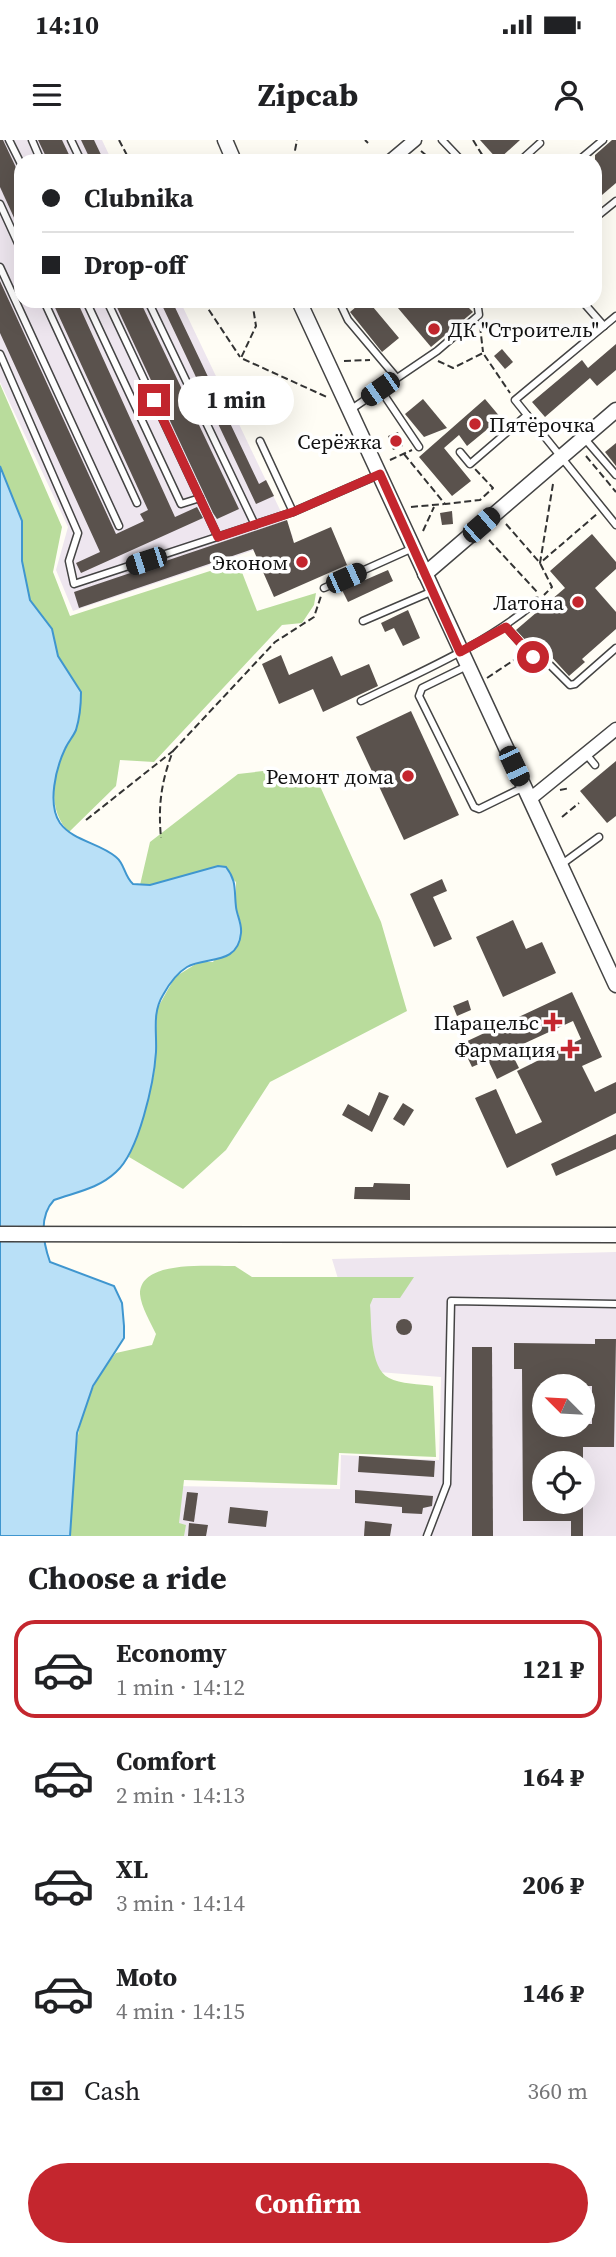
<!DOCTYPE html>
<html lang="en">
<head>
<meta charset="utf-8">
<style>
  body { margin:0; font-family:"Source Serif 4",serif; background:#f6f6f6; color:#202124; height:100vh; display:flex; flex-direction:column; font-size:26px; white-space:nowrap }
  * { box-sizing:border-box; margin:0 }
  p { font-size:23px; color:#757577 }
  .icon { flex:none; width:38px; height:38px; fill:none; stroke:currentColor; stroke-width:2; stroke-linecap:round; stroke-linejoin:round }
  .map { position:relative; height:1396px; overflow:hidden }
  .sheet { display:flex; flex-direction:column; background:#fff; flex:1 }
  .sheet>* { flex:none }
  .guide { position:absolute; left:14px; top:14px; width:588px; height:154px; border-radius:21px; box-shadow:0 7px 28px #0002; display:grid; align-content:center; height:154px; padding:0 28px; background:#fff }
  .needle { width:46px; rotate:294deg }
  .controls { position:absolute; left:532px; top:1234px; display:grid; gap:14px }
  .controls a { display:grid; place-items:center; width:63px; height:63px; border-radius:50%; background:#fff; box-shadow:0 7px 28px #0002; font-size:35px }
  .end { position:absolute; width:32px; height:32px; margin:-16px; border:9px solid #c4262e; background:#fff; box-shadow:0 0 0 4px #fff }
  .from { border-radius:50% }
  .bubble { position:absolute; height:49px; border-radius:24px; background:#fff; box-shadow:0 7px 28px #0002; font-size:23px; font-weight:700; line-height:49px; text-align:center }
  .car { position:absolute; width:21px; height:42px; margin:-21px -10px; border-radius:9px; box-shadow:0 0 5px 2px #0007; background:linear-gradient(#222 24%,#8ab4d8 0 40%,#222 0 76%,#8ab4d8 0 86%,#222 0) }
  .guide b { display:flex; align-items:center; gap:24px; height:66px; font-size:26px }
  .guide b+b { border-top:2px solid #e0e0e0 }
  .guide i { width:18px; height:18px; background:#202124 }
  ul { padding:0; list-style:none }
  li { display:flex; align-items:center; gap:21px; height:98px; margin:0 14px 10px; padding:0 14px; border:4px solid transparent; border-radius:21px }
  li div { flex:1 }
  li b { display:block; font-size:26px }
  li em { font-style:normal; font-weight:700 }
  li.selected { border-color:#c4262e }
  li>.icon { width:63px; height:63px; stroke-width:1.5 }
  h2 { padding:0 28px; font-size:32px; line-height:84px }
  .pay { display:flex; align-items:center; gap:18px; height:77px; padding:0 28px; font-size:26px }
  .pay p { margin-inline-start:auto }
  .primary-button { display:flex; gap:14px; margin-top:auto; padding:14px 28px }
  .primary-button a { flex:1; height:80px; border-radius:42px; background:#c4262e; color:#fff; font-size:28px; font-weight:700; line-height:80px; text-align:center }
  .status { display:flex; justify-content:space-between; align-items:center; height:49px; padding:0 35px; background:#fff; direction:ltr }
  .status svg { height:19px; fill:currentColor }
  header { display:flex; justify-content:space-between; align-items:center; height:91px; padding:0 28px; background:#fff; font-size:32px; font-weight:700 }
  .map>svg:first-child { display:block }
  .industrial { fill:#eee6ef; fill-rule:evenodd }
  .forest { fill:#b9dc9c }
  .water { fill:#b9e0f7; stroke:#3f96cf; stroke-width:2 }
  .building { fill:#5a524d; fill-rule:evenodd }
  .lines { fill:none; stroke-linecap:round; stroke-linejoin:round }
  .service-casing { stroke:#444; stroke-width:9 }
  .minor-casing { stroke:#444; stroke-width:15 }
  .tertiary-casing { stroke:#444; stroke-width:17 }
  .path { stroke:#333; stroke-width:2; stroke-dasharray:7 3.5; stroke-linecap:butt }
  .service { stroke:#fff; stroke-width:6 }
  .minor { stroke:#fff; stroke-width:12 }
  .tertiary { stroke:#fff; stroke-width:14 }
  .route { stroke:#c4262e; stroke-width:9 }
  .poi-dot { fill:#c4262e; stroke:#fff; stroke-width:2.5 }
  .labels { text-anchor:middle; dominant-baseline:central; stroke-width:7; stroke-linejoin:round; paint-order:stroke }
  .poi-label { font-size:21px; fill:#111; stroke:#fff; text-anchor:end }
</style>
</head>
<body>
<div class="status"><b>14:10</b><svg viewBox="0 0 49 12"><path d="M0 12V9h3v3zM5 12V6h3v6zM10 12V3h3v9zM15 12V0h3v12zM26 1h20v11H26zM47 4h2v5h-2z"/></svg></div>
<header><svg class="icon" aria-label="menu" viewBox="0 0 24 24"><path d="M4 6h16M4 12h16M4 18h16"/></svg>Zipcab<svg class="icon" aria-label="person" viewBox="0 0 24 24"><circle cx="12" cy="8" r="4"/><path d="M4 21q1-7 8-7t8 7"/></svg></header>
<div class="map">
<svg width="616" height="1396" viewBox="0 0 616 1396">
  <rect width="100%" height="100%" fill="#fffdf5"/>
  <g class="industrial">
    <polygon points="0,0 102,0 112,21 21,21 21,161 180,161 293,397 73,471 56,430 68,387 0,242"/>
    <path d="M 616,1112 L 616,1396 L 168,1396 L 175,1346 L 340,1349 L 341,1315 L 439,1320 L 441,1237 L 366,1231 L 332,1119 ZM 544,1246 L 583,1246 L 583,1284 L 544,1284 ZM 544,1323 L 583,1323 L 583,1362 L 544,1362 Z"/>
  </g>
  <g class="forest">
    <path d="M 0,244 L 62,387 L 53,432 L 70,476 L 238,422 L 257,471 L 316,453 L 314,465 L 302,483 L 282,485 L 154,622 L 120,620 L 116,646 L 69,692 C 47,670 53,636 64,610 C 67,603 73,598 75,591 C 79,579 79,565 81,552 L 58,516 L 52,489 L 30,460 L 26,445 L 22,421 L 22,381 L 0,326 Z"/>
    <polygon points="272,630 315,635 381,782 407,871 270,942 226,1010 183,1049 129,1017 154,935 157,869 175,837 199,822 213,822 241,783 236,768 236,742 218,726 150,745 140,745 150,702 238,634"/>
    <path d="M 235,1126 L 252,1137 L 414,1137 L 400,1158 L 373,1158 L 370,1165 C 372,1184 369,1228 389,1238 C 400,1244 420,1244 433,1246 L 436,1317 L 339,1313 L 337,1345 L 184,1340 L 179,1383 L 186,1385 L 184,1396 L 70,1396 C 73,1332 71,1264 116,1213 L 152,1205 L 156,1194 C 151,1183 141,1167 140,1154 C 140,1119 211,1127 235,1126 Z"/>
  </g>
  <path class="water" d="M 0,326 L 22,381 L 22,421 L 30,460 L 52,489 L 58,516 L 81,552 C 81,565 80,577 76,590 C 73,597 68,602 65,609 C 56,628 47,664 60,683 C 73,701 100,703 116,717 C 125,724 124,736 133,744 L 150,745 L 218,726 L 226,727 C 237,741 234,750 236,767 C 237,776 242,783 241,793 C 238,826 206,816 187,827 C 177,833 169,844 163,855 C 152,873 157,892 156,912 C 154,942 139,1012 116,1032 C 98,1049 76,1052 54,1060 C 38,1077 43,1102 50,1122 L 114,1146 L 122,1163 L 124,1186 L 124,1198 L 93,1246 L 77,1293 L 70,1396 L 0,1396 Z"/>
  <g class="building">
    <polygon points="0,0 3,0 21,38 21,93 0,47"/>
    <polygon points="38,0 62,0 72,21 48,21"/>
    <polygon points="81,0 94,0 104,21 91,21"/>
    <polygon points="480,0 520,0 498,20"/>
    <polygon points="612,0 616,0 616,43 595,61 595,15"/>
    <polygon points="0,141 116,394 144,381 140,374 148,370 52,161 77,161 175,377 197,367 203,378 81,433 76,423 100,412 0,193"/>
    <polygon points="114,161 140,161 239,369 217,379 213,373"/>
    <polygon points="160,161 172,161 259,344 266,340 274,356 256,364"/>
    <polygon points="363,161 380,161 373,167 399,198 382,212 350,172"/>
    <polygon points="392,161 462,161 473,172 431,207"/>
    <polygon points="616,204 616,230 597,246 590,238 545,277 532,262 582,220 588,228"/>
    <polygon points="502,209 513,222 505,229 494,216"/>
    <polygon points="423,259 447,288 424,297 405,274"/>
    <polygon points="485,259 501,278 467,306 459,295 444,308 471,341 452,356 419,317"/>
    <polygon points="398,292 403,306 393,310 388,296"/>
    <polygon points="616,303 616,326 605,312"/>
    <polygon points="452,371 453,384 442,385 440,373"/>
    <polygon points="287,380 294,403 331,387 347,425 274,457 253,409 79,468 74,452"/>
    <polygon points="592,394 616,422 616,429 595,448 616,472 616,489 582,519 585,522 569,536 535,499 529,504 516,490 565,448 550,431"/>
    <polygon points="388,430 393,441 348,462 342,450"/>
    <polygon points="408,470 420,498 403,506 394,488 385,492 381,483"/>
    <polygon points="281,515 289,535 332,516 341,536 369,524 378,546 323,572 313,549 279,564 262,524"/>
    <polygon points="411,571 459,675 404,700 356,597"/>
    <polygon points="616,621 616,676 607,683 580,651"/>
    <polygon points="442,739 447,751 433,757 452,799 434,807 410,754"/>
    <polygon points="513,780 526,809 542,802 556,833 503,857 476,797"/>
    <polygon points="572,852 602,917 582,926 595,952 616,942 616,973 507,1028 475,958 496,949 516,994 542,982 517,931 581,899 573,881 510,910 519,928 497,939 488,920 472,927 461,904"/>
    <polygon points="468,860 471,870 457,876 453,866"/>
    <polygon points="379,952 389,956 372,992 342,975 348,964 369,976"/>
    <polygon points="403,963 414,970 404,986 393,979"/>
    <polygon points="616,994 616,1009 556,1036 551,1024"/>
    <polygon points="374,1043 410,1044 410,1060 354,1059 355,1047 373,1047"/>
    <circle cx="404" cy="1187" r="8"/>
    <path d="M 595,1199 L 616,1199 L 614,1307 L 583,1307 L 583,1323 L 544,1323 L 544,1362 L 583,1362 L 583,1396 L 571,1396 L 571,1381 L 523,1381 L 522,1229 L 514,1229 L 514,1203 L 595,1204 ZM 544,1246 L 592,1246 L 592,1284 L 544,1284 Z"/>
    <polygon points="472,1207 492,1207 493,1396 472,1396"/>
    <polygon points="359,1316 435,1321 434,1337 358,1332"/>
    <polygon points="355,1350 433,1356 432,1366 423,1368 422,1374 402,1373 402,1367 355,1363"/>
    <polygon points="187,1352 198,1353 194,1382 183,1380"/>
    <polygon points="230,1367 268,1371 266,1387 228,1383"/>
    <polygon points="365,1381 392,1384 390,1396 364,1396"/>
    <polygon points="189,1383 208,1385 206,1396 188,1396"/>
  </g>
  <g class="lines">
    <defs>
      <g id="service">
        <polyline points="9,0 21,24"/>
        <polyline points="32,0 41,21"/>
        <polyline points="71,0 81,21"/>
        <polyline points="442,0 462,21"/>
        <polyline points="520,21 540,3"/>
        <polyline points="578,21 603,0"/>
        <polyline points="0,64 21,110"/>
        <polyline points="595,78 616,61"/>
        <polyline points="0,127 119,386"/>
        <polyline points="44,161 137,363"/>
        <polyline points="86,161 181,364 200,358"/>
        <polyline points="107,161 218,397"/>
        <polyline points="148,161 255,385"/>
        <polyline points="339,161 348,180 396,237"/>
        <polyline points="582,161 604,186"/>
        <polyline points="616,176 515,260 616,385"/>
        <polyline points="0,214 78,393 69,421 74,444 293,372 378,335"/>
        <polyline points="380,249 419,307"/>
        <polyline points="350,270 437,211 479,175 477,161"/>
        <polyline points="585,299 616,335"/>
        <polyline points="260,301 293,372"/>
        <polyline points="460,312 470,324 527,275"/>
        <polyline points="324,448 413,408"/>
        <polyline points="363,481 433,451"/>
        <polyline points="506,487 533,517 550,525 570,545 575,544 616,508"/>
        <polyline points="467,526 422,548 419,556 474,667 479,669 524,647"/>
        <path d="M 361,561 C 422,531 485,505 537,461"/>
        <polyline points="586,614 595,625"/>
        <polyline points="562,724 599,697"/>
        <polyline points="427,1396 447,1344 451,1161 616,1164"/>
      </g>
      <g id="minor">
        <polyline points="390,21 415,0"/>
        <polyline points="530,659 616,589"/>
      </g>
      <g id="tertiary">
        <polyline points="225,0 234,21"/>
        <polyline points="299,161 616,845"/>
        <polyline points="425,434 616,270"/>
        <polyline points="0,1094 616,1095"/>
      </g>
    </defs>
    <use href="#service" class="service-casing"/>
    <use href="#minor" class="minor-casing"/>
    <use href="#tertiary" class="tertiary-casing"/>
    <g class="path">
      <polyline points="119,0 130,21"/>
      <polyline points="365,0 368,3"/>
      <polyline points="473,0 486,21"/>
      <polyline points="421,11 433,21"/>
      <polyline points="293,21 297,0"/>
      <polyline points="203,161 240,217"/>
      <polyline points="243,161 247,161"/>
      <polyline points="252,161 256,186 241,218 329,258"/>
      <polyline points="480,186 483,212"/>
      <polyline points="344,221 370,220"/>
      <polyline points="438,221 453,228 483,213 510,253"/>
      <polyline points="404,314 445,364 480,360 493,348 475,329"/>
      <polyline points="586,316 616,352"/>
      <polyline points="390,320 412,310"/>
      <polyline points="553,344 540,423 597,374"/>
      <polyline points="411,367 444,364"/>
      <polyline points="506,384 540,423 552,447 544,455"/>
      <polyline points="423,391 434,367"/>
      <polyline points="489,400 538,453"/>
      <polyline points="487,538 520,516"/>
      <polyline points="173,611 275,502 314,477 321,456"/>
      <polyline points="560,650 570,648"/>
      <polyline points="562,677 579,663"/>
      <path d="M 86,680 L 173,611 C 161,642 158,666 161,698"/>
    </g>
    <use href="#service" class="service"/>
    <use href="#minor" class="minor"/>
    <use href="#tertiary" class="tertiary"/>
  </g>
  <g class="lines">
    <polyline class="route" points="154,260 218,397 293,372 380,334 460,512 506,487 533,517"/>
  </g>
  <g class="poi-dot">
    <circle cx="434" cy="189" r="7"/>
    <circle cx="475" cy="284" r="7"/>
    <circle cx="396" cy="301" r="7"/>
    <circle cx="302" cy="422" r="7"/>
    <circle cx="578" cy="462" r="7"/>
    <circle cx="408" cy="636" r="7"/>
    <path d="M549.5 871.5h7v7h7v7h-7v7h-7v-7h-7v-7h7z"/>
    <path d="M566.5 898.5h7v7h7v7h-7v7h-7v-7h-7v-7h7z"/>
  </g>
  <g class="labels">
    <g class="poi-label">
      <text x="448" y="189" text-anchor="start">ДК "Строитель"</text>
      <text x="489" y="284" text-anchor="start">Пятёрочка</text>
      <text x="382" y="301">Серёжка</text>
      <text x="288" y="422">Эконом</text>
      <text x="564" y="462">Латона</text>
      <text x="394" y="636">Ремонт дома</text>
      <text x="539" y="882">Парацельс</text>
      <text x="556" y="909">Фармация</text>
    </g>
  </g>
</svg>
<div class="controls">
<a><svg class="needle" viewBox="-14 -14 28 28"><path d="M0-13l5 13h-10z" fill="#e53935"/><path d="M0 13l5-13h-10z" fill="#757577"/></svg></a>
<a><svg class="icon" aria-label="locate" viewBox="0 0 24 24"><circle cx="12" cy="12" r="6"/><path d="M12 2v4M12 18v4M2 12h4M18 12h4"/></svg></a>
</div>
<i class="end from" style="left:533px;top:517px"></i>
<i class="end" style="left:154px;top:260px"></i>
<div class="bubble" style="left:178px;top:236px;width:116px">1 min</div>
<i class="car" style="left:380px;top:249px;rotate:235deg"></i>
<i class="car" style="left:481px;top:385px;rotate:49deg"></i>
<i class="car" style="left:146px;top:421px;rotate:252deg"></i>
<i class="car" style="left:346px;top:438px;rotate:66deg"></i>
<i class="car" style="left:514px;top:626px;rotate:155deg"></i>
<div class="guide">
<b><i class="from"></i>Clubnika</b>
<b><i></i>Drop-off</b>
</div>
</div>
<section class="sheet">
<h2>Choose a ride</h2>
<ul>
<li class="selected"><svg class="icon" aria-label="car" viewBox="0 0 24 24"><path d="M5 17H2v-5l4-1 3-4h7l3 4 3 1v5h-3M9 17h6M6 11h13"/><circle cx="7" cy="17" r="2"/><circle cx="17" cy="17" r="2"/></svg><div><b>Economy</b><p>1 min · 14:12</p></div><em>121 ₽</em></li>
<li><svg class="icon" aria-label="car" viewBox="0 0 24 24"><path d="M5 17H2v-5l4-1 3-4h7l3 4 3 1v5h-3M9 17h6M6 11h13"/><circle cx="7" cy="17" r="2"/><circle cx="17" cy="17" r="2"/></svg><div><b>Comfort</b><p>2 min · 14:13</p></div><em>164 ₽</em></li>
<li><svg class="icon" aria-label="car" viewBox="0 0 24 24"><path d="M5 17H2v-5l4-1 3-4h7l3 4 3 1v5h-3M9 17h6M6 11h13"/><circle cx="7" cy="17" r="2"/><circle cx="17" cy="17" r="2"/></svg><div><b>XL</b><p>3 min · 14:14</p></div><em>206 ₽</em></li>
<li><svg class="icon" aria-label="car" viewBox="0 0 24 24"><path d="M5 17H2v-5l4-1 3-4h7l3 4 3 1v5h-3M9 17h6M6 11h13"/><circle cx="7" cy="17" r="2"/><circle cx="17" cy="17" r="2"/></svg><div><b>Moto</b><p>4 min · 14:15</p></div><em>146 ₽</em></li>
</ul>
<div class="pay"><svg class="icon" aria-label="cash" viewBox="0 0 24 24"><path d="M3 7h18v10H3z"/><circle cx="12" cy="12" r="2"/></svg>Cash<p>360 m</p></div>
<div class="primary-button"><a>Confirm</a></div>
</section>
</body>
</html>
